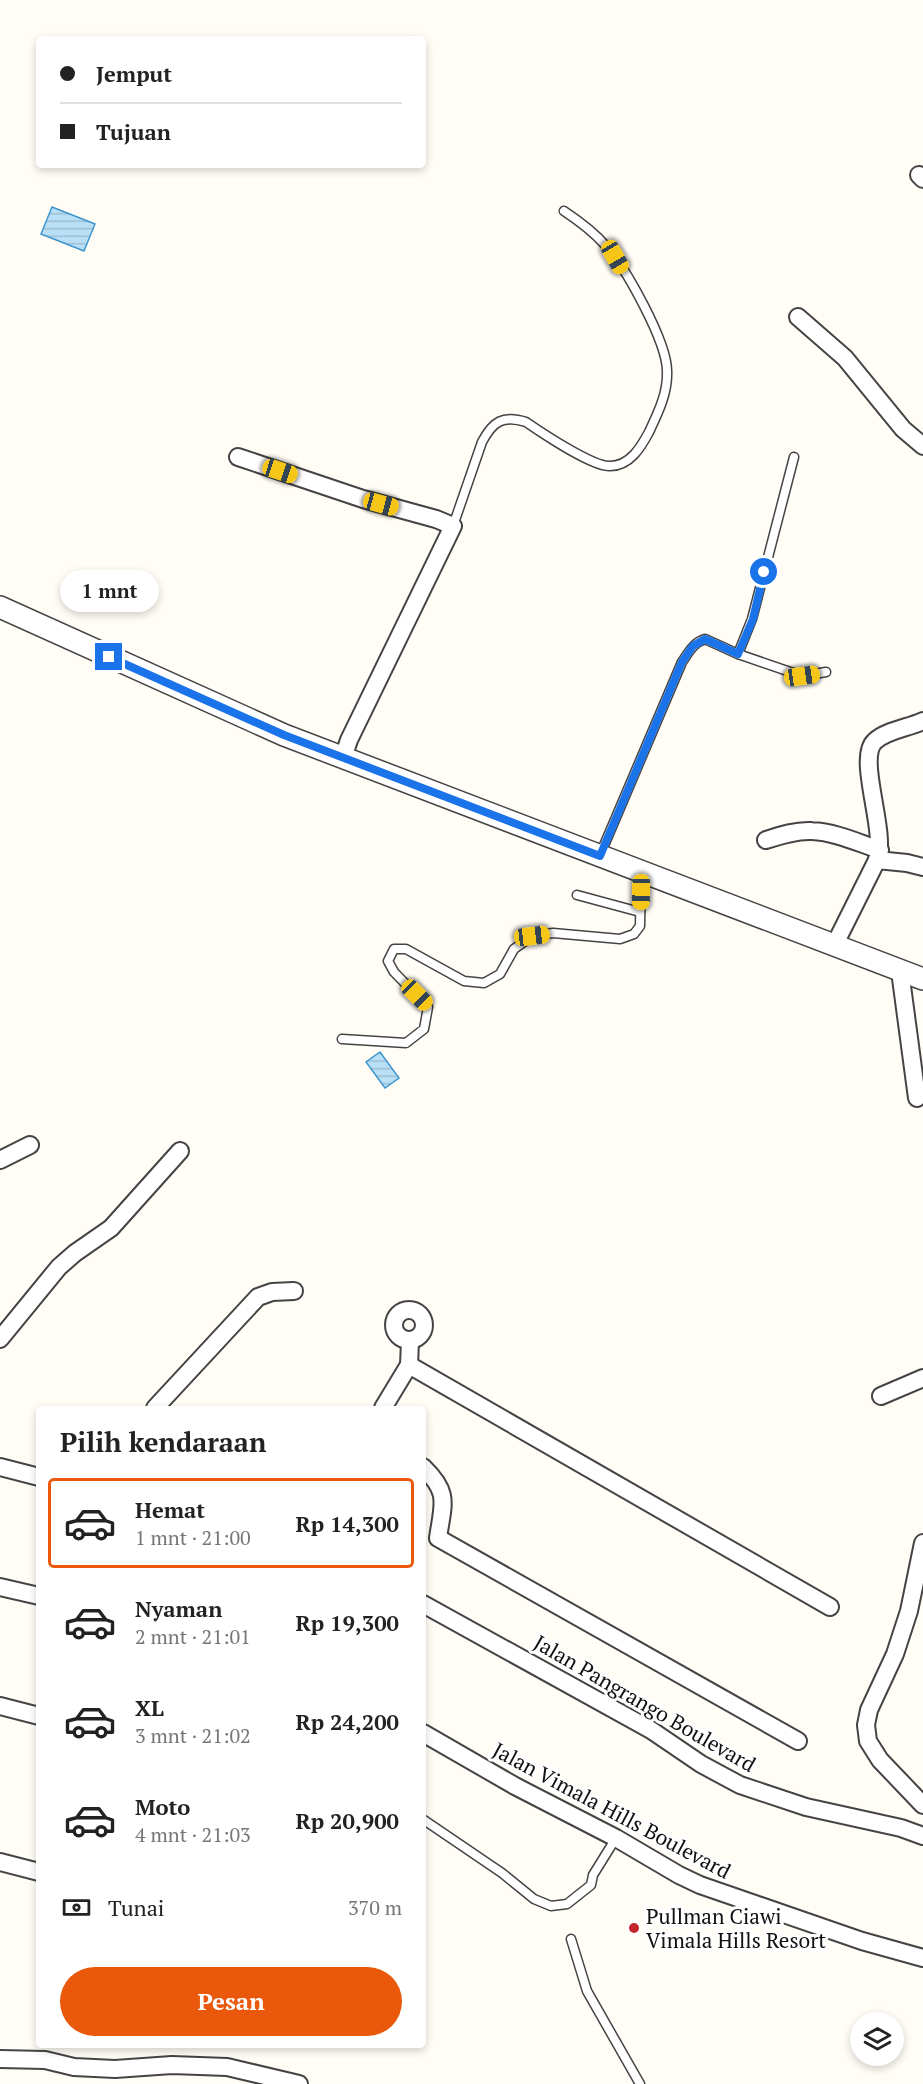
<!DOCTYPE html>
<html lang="id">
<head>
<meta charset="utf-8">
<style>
  body { margin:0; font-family:"PT Serif",serif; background:#f2f2f2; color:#222; height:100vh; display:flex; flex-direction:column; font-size:22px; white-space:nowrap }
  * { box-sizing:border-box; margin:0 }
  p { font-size:20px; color:#767676 }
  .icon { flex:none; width:33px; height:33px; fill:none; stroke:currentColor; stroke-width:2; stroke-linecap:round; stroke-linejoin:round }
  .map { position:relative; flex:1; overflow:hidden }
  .details { position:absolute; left:36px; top:1406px; width:390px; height:642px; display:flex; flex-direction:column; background:#fff; border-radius:6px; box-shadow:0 3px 9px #0003 }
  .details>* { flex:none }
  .top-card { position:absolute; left:36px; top:36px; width:390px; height:132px; border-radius:6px; box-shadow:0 3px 9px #0003; display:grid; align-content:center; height:132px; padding:0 24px; background:#fff }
  .tools { position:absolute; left:850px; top:2012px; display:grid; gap:12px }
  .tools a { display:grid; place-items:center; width:54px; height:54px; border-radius:50%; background:#fff; box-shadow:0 3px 9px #0003; font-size:30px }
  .end { position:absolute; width:27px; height:27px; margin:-14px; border:8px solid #1a73e8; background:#fff; box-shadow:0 0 0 3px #fff }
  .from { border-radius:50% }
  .bubble { position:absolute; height:42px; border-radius:21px; background:#fff; box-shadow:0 3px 9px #0003; font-size:20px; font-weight:800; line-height:42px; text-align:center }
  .car { position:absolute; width:18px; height:36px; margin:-18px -9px; border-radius:8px; box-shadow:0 0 4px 2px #0007; background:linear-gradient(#f5c518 24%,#345 0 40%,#f5c518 0 76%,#345 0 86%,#f5c518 0) }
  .top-card b { display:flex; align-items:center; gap:21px; height:57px; font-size:22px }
  .top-card b+b { border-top:2px solid #e0e0e0 }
  .top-card i { width:15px; height:15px; background:#222 }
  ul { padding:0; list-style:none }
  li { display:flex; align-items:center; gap:18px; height:90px; margin:0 12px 9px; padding:0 12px; border:3px solid transparent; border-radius:6px }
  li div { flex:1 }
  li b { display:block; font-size:22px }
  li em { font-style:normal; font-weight:800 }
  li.active { border-color:#ea580c }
  li>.icon { width:54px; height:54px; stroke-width:1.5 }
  h2 { padding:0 24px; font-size:27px; line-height:72px }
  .pay { display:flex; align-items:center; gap:15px; height:66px; padding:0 24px; font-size:22px }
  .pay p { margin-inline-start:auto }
  .primary-button { display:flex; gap:12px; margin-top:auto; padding:12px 24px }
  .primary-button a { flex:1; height:69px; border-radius:36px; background:#ea580c; color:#fff; font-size:24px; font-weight:800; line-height:69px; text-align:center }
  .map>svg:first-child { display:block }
  .water { fill:url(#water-rules); stroke:#3f96cf; stroke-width:1.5 }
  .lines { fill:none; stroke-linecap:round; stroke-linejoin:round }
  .service-casing { stroke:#444; stroke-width:11 }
  .minor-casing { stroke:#444; stroke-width:20 }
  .tertiary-casing { stroke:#444; stroke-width:24 }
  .service { stroke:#fff; stroke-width:8 }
  .minor { stroke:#fff; stroke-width:16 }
  .tertiary { stroke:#fff; stroke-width:21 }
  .route { stroke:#1a73e8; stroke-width:8 }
  .poi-dot { fill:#c4262e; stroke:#fff; stroke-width:2 }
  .labels { text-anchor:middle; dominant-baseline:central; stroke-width:6; stroke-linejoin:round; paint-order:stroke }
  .street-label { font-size:21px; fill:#111; stroke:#fff }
  .poi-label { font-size:21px; fill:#111; stroke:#fff; text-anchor:start }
</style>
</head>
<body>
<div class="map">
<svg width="923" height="2084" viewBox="0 0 923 2084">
  <defs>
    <pattern id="water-rules" width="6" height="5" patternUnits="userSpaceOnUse" patternTransform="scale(1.5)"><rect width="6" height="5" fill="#b9e0f7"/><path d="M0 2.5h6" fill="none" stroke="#9ebfd3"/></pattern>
  </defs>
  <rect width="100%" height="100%" fill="#fffdf5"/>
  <g class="water">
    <polygon points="52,207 95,224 84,251 41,234"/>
    <polygon points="380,1052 399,1078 385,1088 366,1062"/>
  </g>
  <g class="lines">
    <defs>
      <g id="service">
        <path d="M 453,526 L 482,442 C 493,421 503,415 526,422 C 542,433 593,467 610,466 C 630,466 641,447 649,432 C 658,413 668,393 667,371 C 667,342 626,268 606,246 C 594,232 579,221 564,211"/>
        <polyline points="738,654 802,676 826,672"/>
        <path d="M 600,855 L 682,662 C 689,652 693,643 705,639 L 738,654 L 752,619 L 794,457"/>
        <polyline points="577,895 640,912"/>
        <polyline points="342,1039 406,1043 424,1029 428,1007 394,972 388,961 394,949 406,949 464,981 484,983 500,974 514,949 532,936 553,933 620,939 634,934 640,926 641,872"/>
        <polyline points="424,1820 502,1873 534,1899 551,1906 567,1904 591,1885 593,1875 616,1838"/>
        <polyline points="571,1939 587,1991 640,2084"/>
      </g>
      <g id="minor">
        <polyline points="919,175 923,179"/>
        <polyline points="798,317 845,358 903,429 923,446"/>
        <polyline points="238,457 363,499 436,519 453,526 349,740 343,758"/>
        <path d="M 766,840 C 781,835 797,830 812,831 C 835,832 859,843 880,850"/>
        <path d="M 877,860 C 887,830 856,758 875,741 C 887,730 908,728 923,721"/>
        <polyline points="834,946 877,860 907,863 923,867"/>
        <polyline points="900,971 917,1098"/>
        <polyline points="0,1160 30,1145"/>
        <circle cx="409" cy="1325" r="15"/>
        <polyline points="0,1339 59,1267 75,1253 111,1228 180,1151"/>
        <polyline points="409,1365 830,1607"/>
        <polyline points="881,1396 923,1378"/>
        <polyline points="155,1408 258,1297 272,1292 294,1291"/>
        <polyline points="383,1408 409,1365 410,1341"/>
        <polyline points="0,1467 39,1477"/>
        <path d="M 423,1467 C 450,1493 443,1503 438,1538 L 798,1741"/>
        <polyline points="923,1543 909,1611 895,1654 869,1710 866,1725 868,1741 880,1760 923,1805"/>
        <polyline points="0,1587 39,1596"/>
        <polyline points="423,1604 651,1730 701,1764 740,1785 806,1807 901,1828 923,1836"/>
        <polyline points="0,1706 39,1716"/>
        <polyline points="423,1733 515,1786 616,1838 679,1875 700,1885 862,1941 923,1958"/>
        <polyline points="0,1862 39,1872"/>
        <polyline points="0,2059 45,2060 74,2067 115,2069 172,2065 227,2067 299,2084"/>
      </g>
      <polyline id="tertiary" points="0,607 284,735 923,979"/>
    </defs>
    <use href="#service" class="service-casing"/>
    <use href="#minor" class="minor-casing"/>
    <use href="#tertiary" class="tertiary-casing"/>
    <use href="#service" class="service"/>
    <use href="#minor" class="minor"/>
    <use href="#tertiary" class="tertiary"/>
  </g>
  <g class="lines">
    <polyline class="route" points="109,657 284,735 600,856 682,662 693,646 705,639 738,654 753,619 764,572"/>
  </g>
  <circle class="poi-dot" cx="634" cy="1928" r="6"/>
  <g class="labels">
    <g class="street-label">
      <text transform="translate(645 1703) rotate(30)">Jalan Pangrango Boulevard</text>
      <text transform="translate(612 1810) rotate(28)">Jalan Vimala Hills Boulevard</text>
    </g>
    <g class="poi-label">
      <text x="646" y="1916">Pullman Ciawi<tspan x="646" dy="24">Vimala Hills Resort</tspan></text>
    </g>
  </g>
</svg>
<div class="tools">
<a><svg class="icon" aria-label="layers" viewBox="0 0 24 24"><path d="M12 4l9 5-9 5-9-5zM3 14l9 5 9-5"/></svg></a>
</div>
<i class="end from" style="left:764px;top:572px"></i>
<i class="end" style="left:109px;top:657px"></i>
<div class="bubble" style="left:60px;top:570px;width:99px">1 mnt</div>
<i class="car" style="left:615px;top:257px;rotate:150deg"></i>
<i class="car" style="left:280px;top:471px;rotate:108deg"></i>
<i class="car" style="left:381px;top:504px;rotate:105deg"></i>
<i class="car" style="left:802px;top:676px;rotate:82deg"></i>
<i class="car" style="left:641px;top:892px;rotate:181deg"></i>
<i class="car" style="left:532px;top:936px;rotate:83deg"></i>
<i class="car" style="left:417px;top:995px;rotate:135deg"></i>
<div class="top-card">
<b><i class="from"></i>Jemput</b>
<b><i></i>Tujuan</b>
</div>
<section class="details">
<h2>Pilih kendaraan</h2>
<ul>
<li class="active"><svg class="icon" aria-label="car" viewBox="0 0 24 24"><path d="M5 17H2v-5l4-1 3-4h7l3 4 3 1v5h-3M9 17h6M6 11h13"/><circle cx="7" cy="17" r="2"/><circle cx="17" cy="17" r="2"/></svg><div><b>Hemat</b><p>1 mnt · 21:00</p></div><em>Rp 14,300</em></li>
<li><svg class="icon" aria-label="car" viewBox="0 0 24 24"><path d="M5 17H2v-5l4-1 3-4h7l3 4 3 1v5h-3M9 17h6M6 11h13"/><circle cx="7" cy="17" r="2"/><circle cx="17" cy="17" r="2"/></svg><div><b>Nyaman</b><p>2 mnt · 21:01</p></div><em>Rp 19,300</em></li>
<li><svg class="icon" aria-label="car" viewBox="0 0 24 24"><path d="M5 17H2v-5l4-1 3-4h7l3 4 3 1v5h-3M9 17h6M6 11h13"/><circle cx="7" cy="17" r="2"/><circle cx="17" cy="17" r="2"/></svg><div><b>XL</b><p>3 mnt · 21:02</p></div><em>Rp 24,200</em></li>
<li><svg class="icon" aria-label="car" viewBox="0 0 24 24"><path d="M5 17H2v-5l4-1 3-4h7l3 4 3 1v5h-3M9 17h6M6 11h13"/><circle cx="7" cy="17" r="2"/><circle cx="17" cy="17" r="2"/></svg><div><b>Moto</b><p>4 mnt · 21:03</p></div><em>Rp 20,900</em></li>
</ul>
<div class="pay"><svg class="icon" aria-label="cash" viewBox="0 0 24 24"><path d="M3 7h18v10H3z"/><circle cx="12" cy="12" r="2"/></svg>Tunai<p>370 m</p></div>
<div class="primary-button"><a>Pesan</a></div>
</section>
</div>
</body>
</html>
